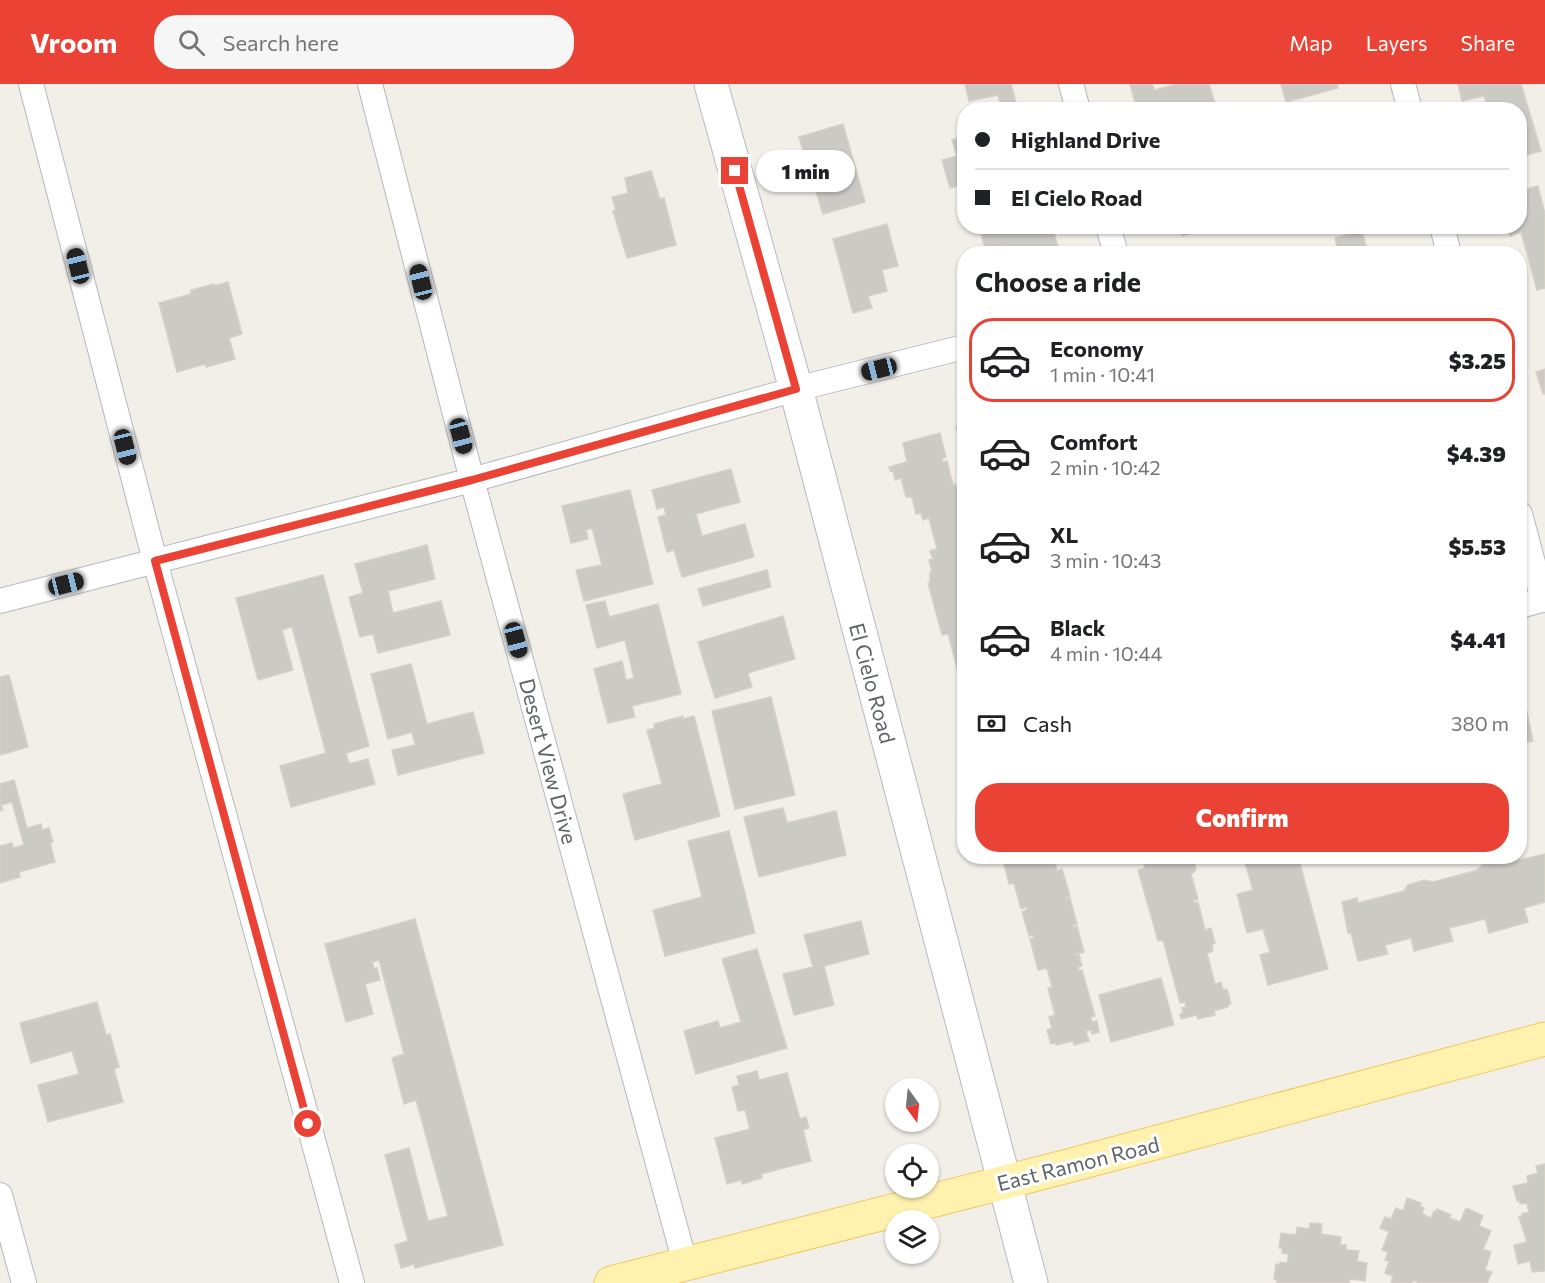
<!DOCTYPE html>
<html lang="en">
<head>
<meta charset="utf-8">
<style>
  body { margin:0; font-family:Commissioner,sans-serif; background:#f6f6f6; color:#202124; height:100vh; display:flex; flex-direction:column; font-size:22px; white-space:nowrap }
  * { box-sizing:border-box; margin:0 }
  p { font-size:20px; color:#757577 }
  .icon { flex:none; width:33px; height:33px; fill:none; stroke:currentColor; stroke-width:2; stroke-linecap:round; stroke-linejoin:round }
  .map { position:relative; flex:1; overflow:hidden }
  .details { position:absolute; left:957px; top:162px; width:570px; height:618px; display:flex; flex-direction:column; background:#fff; border-radius:24px; box-shadow:0 2px 4px #0004 }
  .details>* { flex:none }
  .hud { position:absolute; left:957px; top:18px; width:570px; height:132px; border-radius:24px; box-shadow:0 2px 4px #0004; display:grid; align-content:center; height:132px; padding:0 18px; background:#fff }
  .needle { width:39px; rotate:165deg }
  .fabs { position:absolute; left:885px; top:994px; display:grid; gap:12px }
  .fabs a { display:grid; place-items:center; width:54px; height:54px; border-radius:50%; background:#fff; box-shadow:0 2px 4px #0004; font-size:30px }
  .end { position:absolute; width:27px; height:27px; margin:-14px; border:8px solid #ea4335; background:#fff; box-shadow:0 0 0 3px #fff }
  .from { border-radius:50% }
  .bubble { position:absolute; height:42px; border-radius:21px; background:#fff; box-shadow:0 2px 4px #0004; font-size:20px; font-weight:800; line-height:42px; text-align:center }
  .car { position:absolute; width:18px; height:36px; margin:-18px -9px; border-radius:8px; box-shadow:0 0 4px 2px #0007; background:linear-gradient(#222 24%,#8ab4d8 0 40%,#222 0 76%,#8ab4d8 0 86%,#222 0) }
  .hud b { display:flex; align-items:center; gap:21px; height:57px; font-size:22px }
  .hud b+b { border-top:2px solid #e0e0e0 }
  .hud i { width:15px; height:15px; background:#202124 }
  ul { padding:0; list-style:none }
  li { display:flex; align-items:center; gap:18px; height:84px; margin:0 12px 9px; padding:0 6px; border:3px solid transparent; border-radius:24px }
  li div { flex:1 }
  li b { display:block; font-size:22px }
  li em { font-style:normal; font-weight:800 }
  li.on { border-color:#ea4335 }
  li>.icon { width:54px; height:54px; stroke-width:1.5 }
  h2 { padding:0 18px; font-size:27px; line-height:72px }
  .pay { display:flex; align-items:center; gap:15px; height:66px; padding:0 18px; font-size:22px }
  .pay p { margin-inline-start:auto }
  .action { display:flex; gap:12px; margin-top:auto; padding:12px 18px }
  .action a { flex:1; height:69px; border-radius:24px; background:#ea4335; color:#fff; font-size:24px; font-weight:800; line-height:69px; text-align:center }
  header { display:flex; align-items:center; gap:36px; box-sizing:border-box; height:84px; padding:0 30px; background:#ea4335; color:#fff }
  header strong { font-size:28px }
  nav { display:flex; gap:33px; margin-inline-start:auto; font-size:21px }
  .search { width:420px; height:54px; background:#f6f6f6; display:flex; align-items:center; gap:15px; box-sizing:border-box; padding:0 21px; border-radius:24px; color:#757577; font-size:22px }
  .map>svg:first-child { display:block }
  .building { fill:#cccac5; stroke:#d6d1c6; stroke-width:1.5 }
  .lines { fill:none; stroke-linecap:round; stroke-linejoin:round }
  .street-casing { stroke:#b5b8bc; stroke-width:26 }
  .secondary-casing { stroke:#b6babf; stroke-width:35 }
  .primary-casing { stroke:#f2c960; stroke-width:35 }
  .street { stroke:#fff; stroke-width:24 }
  .secondary { stroke:#fff; stroke-width:33 }
  .primary { stroke:#fff2af; stroke-width:33 }
  .route { stroke:#ea4335; stroke-width:8 }
  .labels { text-anchor:middle; dominant-baseline:central; stroke-width:6; stroke-linejoin:round; paint-order:stroke }
  .street-label { font-size:21px; fill:#5f6368; stroke:#fff }
</style>
</head>
<body>
<header>
<strong>Vroom</strong>
<div class="search"><svg class="icon" aria-label="search" viewBox="0 0 24 24"><circle cx="10" cy="10" r="6"/><path d="M15 15l6 6"/></svg>Search here</div>
<nav><a>Map</a><a>Layers</a><a>Share</a></nav>
</header>
<div class="map">
<svg width="1545" height="1199" viewBox="0 0 1545 1199">
  <rect width="100%" height="100%" fill="#f1efe8"/>
  <g class="building">
    <polygon points="965,0 1011,0 1018,26 1002,26 998,11 969,17"/>
    <polygon points="1130,0 1152,0 1155,6 1177,0 1209,0 1217,26 1137,26"/>
    <polygon points="1281,0 1337,0 1338,4 1286,18"/>
    <polygon points="1458,0 1521,0 1541,67 1520,73 1520,26 1488,26 1484,12 1462,17"/>
    <polygon points="843,40 865,118 823,130 799,53"/>
    <polygon points="964,53 964,100 950,104 942,76 957,72 952,56"/>
    <polygon points="651,87 660,115 664,114 676,161 627,174 613,127 616,126 612,113 628,109 625,94"/>
    <polygon points="1538,102 1545,130 1545,204 1537,206 1521,148 1510,152 1507,142 1520,142 1520,107"/>
    <polygon points="887,140 898,182 882,186 887,207 868,212 872,224 853,229 833,155"/>
    <polygon points="979,142 1052,142 1060,170 1008,170 1005,161 985,165"/>
    <polygon points="1180,142 1196,142 1198,147 1182,152"/>
    <polygon points="1362,147 1368,170 1339,170 1335,154"/>
    <polygon points="228,198 242,250 229,254 235,275 206,283 205,280 177,288 159,219 191,210 191,206 214,200 214,202"/>
    <polygon points="1545,285 1545,310 1543,310 1536,288"/>
    <polygon points="964,341 964,373 956,343"/>
    <polygon points="940,349 946,373 942,374 943,378 947,377 953,401 955,400 956,403 960,402 962,411 958,412 959,416 963,415 964,420 964,605 963,606 948,550 942,551 928,499 930,499 930,488 932,488 929,476 933,475 930,467 937,465 929,434 923,436 921,429 916,430 912,413 906,413 901,394 895,396 893,386 890,387 889,383 907,378 903,359"/>
    <polygon points="731,385 740,418 696,430 702,452 745,440 754,473 682,493 674,466 667,468 658,433 666,431 664,423 657,425 652,406"/>
    <polygon points="630,406 653,500 584,517 576,486 602,481 592,444 586,446 588,455 571,459 562,422"/>
    <polygon points="427,461 435,495 388,507 393,529 441,517 450,551 378,569 373,550 360,553 349,513 363,509 355,480"/>
    <polygon points="767,486 771,503 703,522 698,505"/>
    <polygon points="323,491 369,662 346,669 349,680 368,675 375,700 291,723 280,682 326,669 292,543 282,546 293,586 258,596 236,514"/>
    <polygon points="605,517 609,533 658,520 681,610 632,622 635,633 608,639 594,585 622,577 626,596 634,594 625,556 597,564 586,521"/>
    <polygon points="783,532 795,575 748,589 752,603 715,614 698,558"/>
    <polygon points="411,580 427,640 473,628 484,669 398,691 392,666 415,661 412,648 388,655 371,590"/>
    <polygon points="9,591 28,663 0,671 0,593"/>
    <polygon points="1520,607 1523,620 1525,619 1533,657 1520,660"/>
    <polygon points="771,613 795,711 735,725 712,627"/>
    <polygon points="683,632 683,635 694,632 720,732 635,756 623,710 662,700 647,646 655,644 654,640"/>
    <polygon points="14,696 27,744 41,740 42,746 49,744 53,758 50,759 55,778 19,788 20,793 0,799 0,762 12,759 13,764 24,761 12,718 1,721 3,726 0,727 0,700"/>
    <polygon points="783,724 787,739 836,727 846,771 759,793 744,733"/>
    <polygon points="729,747 755,849 665,872 653,826 702,813 688,757"/>
    <polygon points="1545,770 1545,818 1524,824 1528,838 1489,849 1485,835 1449,844 1453,857 1414,867 1411,854 1385,861 1388,870 1358,877 1351,849 1348,849 1342,818 1357,814 1358,819 1404,807 1408,801 1424,796 1433,798 1478,786 1482,781 1499,777 1507,779"/>
    <polygon points="1002,772 1053,772 1057,787 1062,785 1070,812 1066,813 1066,815 1070,814 1077,840 1073,841 1073,843 1077,842 1084,868 1074,871 1079,871 1082,882 1078,883 1079,887 1082,886 1095,932 1091,933 1092,938 1097,937 1099,948 1092,950 1091,946 1086,947 1089,957 1074,961 1073,957 1056,961 1056,959 1051,960 1047,946 1052,944 1049,933 1055,931 1048,904 1052,903 1047,884 1038,886 1030,855 1034,854 1033,851 1029,852 1022,828 1027,826 1026,823 1021,825 1014,799 1009,800"/>
    <polygon points="1142,772 1193,772 1196,786 1191,790 1198,815 1193,817 1194,819 1198,818 1205,846 1211,844 1215,859 1212,860 1213,867 1207,869 1215,900 1221,898 1223,906 1227,905 1231,920 1228,921 1228,923 1214,927 1215,931 1198,935 1196,931 1181,935 1180,930 1183,929 1182,924 1186,923 1185,918 1180,919 1163,856 1158,857 1138,786 1145,784"/>
    <polygon points="1243,772 1298,772 1328,885 1268,901 1260,871 1270,868 1263,845 1247,849 1237,810 1253,806"/>
    <polygon points="415,835 503,1161 415,1184 414,1180 401,1184 395,1161 408,1157 385,1071 409,1064 428,1137 448,1132 416,1016 404,1020 392,974 404,970 379,876 372,878 374,885 377,884 380,896 365,900 373,930 346,938 325,860"/>
    <polygon points="861,837 869,870 824,882 834,921 794,931 783,890 813,883 804,851"/>
    <polygon points="757,865 787,964 696,990 684,947 718,937 720,944 741,938 722,875"/>
    <polygon points="1161,894 1174,941 1111,958 1099,911"/>
    <polygon points="97,918 106,951 110,950 119,983 114,985 123,1018 48,1038 38,1001 79,990 72,967 31,979 20,939"/>
    <polygon points="757,987 759,996 787,989 800,1035 806,1033 809,1044 803,1046 811,1077 761,1090 762,1094 742,1100 741,1096 727,1100 715,1054 750,1045 745,1026 738,1027 732,1003 739,1001 737,992"/>
    <polygon points="1545,1080 1545,1187 1532,1188 1530,1177 1518,1180 1514,1161 1527,1158 1519,1133 1522,1132 1522,1130 1529,1128 1527,1119 1520,1120 1519,1116 1517,1117 1513,1102 1528,1099 1527,1092 1538,1089 1536,1082"/>
    <polygon points="1407,1114 1421,1119 1420,1122 1424,1124 1422,1130 1431,1134 1434,1127 1436,1128 1437,1125 1451,1131 1449,1134 1460,1138 1466,1124 1483,1132 1479,1142 1491,1147 1483,1165 1491,1168 1485,1186 1492,1188 1487,1199 1419,1199 1413,1196 1412,1199 1391,1199 1393,1192 1385,1189 1389,1177 1385,1176 1388,1168 1382,1166 1389,1148 1380,1144 1385,1133 1391,1135 1396,1124 1403,1127"/>
    <polygon points="1310,1139 1322,1140 1321,1150 1341,1153 1340,1161 1346,1161 1346,1166 1359,1167 1357,1177 1367,1179 1365,1197 1350,1195 1349,1199 1277,1199 1277,1196 1274,1195 1276,1180 1280,1181 1280,1178 1287,1179 1289,1170 1282,1169 1282,1164 1279,1164 1281,1149 1296,1151 1297,1143 1309,1145"/>
  </g>
  <g class="lines">
    <defs>
      <g id="street">
        <polyline points="31,0 155,477 352,1199"/>
        <polyline points="370,0 472,396 685,1179"/>
        <polyline points="1071,0 1078,26"/>
        <polyline points="1403,0 1410,26"/>
        <polyline points="1108,142 1116,170"/>
        <polyline points="1442,142 1449,170"/>
        <polyline points="1520,430 1543,516"/>
        <polyline points="0,517 472,396 796,305 964,263"/>
        <polyline points="1520,522 1545,515"/>
        <polyline points="0,1111 24,1199"/>
      </g>
      <polyline id="secondary" points="711,0 796,305 1031,1199"/>
      <polyline id="primary" points="611,1199 1068,1082 1545,955"/>
    </defs>
    <use href="#street" class="street-casing"/>
    <use href="#secondary" class="secondary-casing"/>
    <use href="#primary" class="primary-casing"/>
    <use href="#street" class="street"/>
    <use href="#secondary" class="secondary"/>
    <use href="#primary" class="primary"/>
  </g>
  <g class="lines">
    <polyline class="route" points="308,1040 155,477 472,396 796,305 735,87"/>
  </g>
  <g class="labels">
    <g class="street-label">
      <text transform="translate(873 599) rotate(75)">El Cielo Road</text>
      <text transform="translate(549 677) rotate(75)">Desert View Drive</text>
      <text transform="translate(1078 1079) rotate(-14)">East Ramon Road</text>
    </g>
  </g>
</svg>
<div class="fabs">
<a><svg class="needle" viewBox="-14 -14 28 28"><path d="M0-13l5 13h-10z" fill="#e53935"/><path d="M0 13l5-13h-10z" fill="#757577"/></svg></a>
<a><svg class="icon" aria-label="locate" viewBox="0 0 24 24"><circle cx="12" cy="12" r="6"/><path d="M12 2v4M12 18v4M2 12h4M18 12h4"/></svg></a>
<a><svg class="icon" aria-label="layers" viewBox="0 0 24 24"><path d="M12 4l9 5-9 5-9-5zM3 14l9 5 9-5"/></svg></a>
</div>
<i class="end from" style="left:308px;top:1040px"></i>
<i class="end" style="left:735px;top:87px"></i>
<div class="bubble" style="left:756px;top:66px;width:99px">1 min</div>
<i class="car" style="left:78px;top:182px;rotate:346deg"></i>
<i class="car" style="left:421px;top:198px;rotate:346deg"></i>
<i class="car" style="left:879px;top:285px;rotate:256deg"></i>
<i class="car" style="left:461px;top:352px;rotate:165deg"></i>
<i class="car" style="left:125px;top:363px;rotate:166deg"></i>
<i class="car" style="left:66px;top:500px;rotate:76deg"></i>
<i class="car" style="left:516px;top:556px;rotate:165deg"></i>
<div class="hud">
<b><i class="from"></i>Highland Drive</b>
<b><i></i>El Cielo Road</b>
</div>
<section class="details">
<h2>Choose a ride</h2>
<ul>
<li class="on"><svg class="icon" aria-label="car" viewBox="0 0 24 24"><path d="M5 17H2v-5l4-1 3-4h7l3 4 3 1v5h-3M9 17h6M6 11h13"/><circle cx="7" cy="17" r="2"/><circle cx="17" cy="17" r="2"/></svg><div><b>Economy</b><p>1 min · 10:41</p></div><em>$3.25</em></li>
<li><svg class="icon" aria-label="car" viewBox="0 0 24 24"><path d="M5 17H2v-5l4-1 3-4h7l3 4 3 1v5h-3M9 17h6M6 11h13"/><circle cx="7" cy="17" r="2"/><circle cx="17" cy="17" r="2"/></svg><div><b>Comfort</b><p>2 min · 10:42</p></div><em>$4.39</em></li>
<li><svg class="icon" aria-label="car" viewBox="0 0 24 24"><path d="M5 17H2v-5l4-1 3-4h7l3 4 3 1v5h-3M9 17h6M6 11h13"/><circle cx="7" cy="17" r="2"/><circle cx="17" cy="17" r="2"/></svg><div><b>XL</b><p>3 min · 10:43</p></div><em>$5.53</em></li>
<li><svg class="icon" aria-label="car" viewBox="0 0 24 24"><path d="M5 17H2v-5l4-1 3-4h7l3 4 3 1v5h-3M9 17h6M6 11h13"/><circle cx="7" cy="17" r="2"/><circle cx="17" cy="17" r="2"/></svg><div><b>Black</b><p>4 min · 10:44</p></div><em>$4.41</em></li>
</ul>
<div class="pay"><svg class="icon" aria-label="cash" viewBox="0 0 24 24"><path d="M3 7h18v10H3z"/><circle cx="12" cy="12" r="2"/></svg>Cash<p>380 m</p></div>
<div class="action"><a>Confirm</a></div>
</section>
</div>
</body>
</html>
